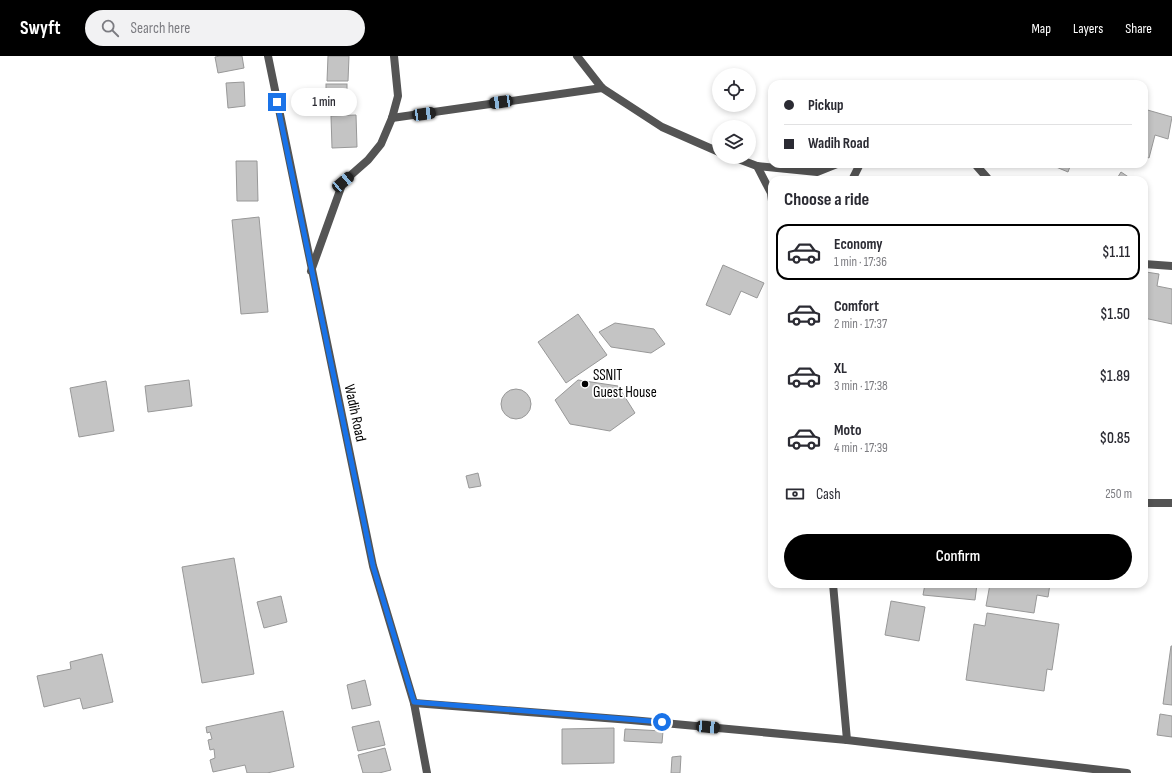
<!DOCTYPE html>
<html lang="en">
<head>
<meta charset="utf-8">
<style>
  body { margin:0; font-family:"Sofia Sans Condensed",sans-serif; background:#f2f2f3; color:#2b2b33; height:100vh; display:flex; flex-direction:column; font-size:15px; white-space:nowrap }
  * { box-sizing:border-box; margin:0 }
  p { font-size:13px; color:#7c7c81 }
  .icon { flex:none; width:22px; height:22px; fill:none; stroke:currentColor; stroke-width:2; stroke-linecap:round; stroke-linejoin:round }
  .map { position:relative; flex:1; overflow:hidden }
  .side { position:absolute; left:768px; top:120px; width:380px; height:412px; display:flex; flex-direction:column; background:#fff; border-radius:12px; box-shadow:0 2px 6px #0003 }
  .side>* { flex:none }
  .guide { position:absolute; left:768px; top:24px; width:380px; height:88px; border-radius:12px; box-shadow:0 2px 6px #0003; display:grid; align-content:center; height:88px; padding:0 16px; background:#fff }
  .controls { position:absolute; left:712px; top:12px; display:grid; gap:8px }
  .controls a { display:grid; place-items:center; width:44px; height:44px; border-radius:50%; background:#fff; box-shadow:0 2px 6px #0003; font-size:20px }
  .end { position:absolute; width:18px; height:18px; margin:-9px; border:5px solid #1a73e8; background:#fff; box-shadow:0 0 0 2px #fff }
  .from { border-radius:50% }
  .bubble { position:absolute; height:28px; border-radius:14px; background:#fff; box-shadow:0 2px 6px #0003; font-size:13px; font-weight:600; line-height:28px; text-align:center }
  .car { position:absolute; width:12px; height:24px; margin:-12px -6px; border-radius:5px; box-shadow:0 0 3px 1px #0007; background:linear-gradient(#222 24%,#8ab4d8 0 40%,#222 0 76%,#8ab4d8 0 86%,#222 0) }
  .guide b { display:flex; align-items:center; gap:14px; height:38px; font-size:15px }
  .guide b+b { border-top:1px solid #e1e1e2 }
  .guide i { width:10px; height:10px; background:#2b2b33 }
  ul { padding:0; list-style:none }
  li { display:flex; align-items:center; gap:12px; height:56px; margin:0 8px 6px; padding:0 8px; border:2px solid transparent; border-radius:12px }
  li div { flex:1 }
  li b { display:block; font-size:15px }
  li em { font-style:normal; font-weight:600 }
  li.selected { border-color:#000 }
  li>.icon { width:36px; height:36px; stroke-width:1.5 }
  h2 { padding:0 16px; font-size:18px; line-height:48px }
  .pay { display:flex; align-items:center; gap:10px; height:44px; padding:0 16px; font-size:15px }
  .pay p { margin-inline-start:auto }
  .button { display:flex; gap:8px; margin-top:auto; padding:8px 16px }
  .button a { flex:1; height:46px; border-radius:24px; background:#000; color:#fff; font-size:16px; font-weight:600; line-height:46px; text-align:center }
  header { display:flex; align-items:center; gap:24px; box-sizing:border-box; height:56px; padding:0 20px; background:#000; color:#fff }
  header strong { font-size:19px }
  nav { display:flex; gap:22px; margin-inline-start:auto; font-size:14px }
  .search { width:280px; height:36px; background:#f2f2f3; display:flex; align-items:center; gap:10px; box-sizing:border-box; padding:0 14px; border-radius:22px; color:#7c7c81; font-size:15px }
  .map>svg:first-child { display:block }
  .building { fill:#c4c4c4; stroke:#989898 }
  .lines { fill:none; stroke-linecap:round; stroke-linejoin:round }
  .minor { stroke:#545454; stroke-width:8 }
  .tertiary { stroke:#545454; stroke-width:8 }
  .route { stroke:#1a73e8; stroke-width:5 }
  .poi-dot { fill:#000; stroke:#fff; stroke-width:1.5 }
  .labels { text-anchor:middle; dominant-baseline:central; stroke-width:3.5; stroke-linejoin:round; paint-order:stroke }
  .poi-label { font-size:15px; fill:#000; stroke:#fff; text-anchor:start }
  .street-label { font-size:15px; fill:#000; stroke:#fff }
</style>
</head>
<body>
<header>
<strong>Swyft</strong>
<div class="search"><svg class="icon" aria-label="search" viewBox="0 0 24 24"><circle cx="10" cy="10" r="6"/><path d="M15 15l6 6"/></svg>Search here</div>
<nav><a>Map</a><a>Layers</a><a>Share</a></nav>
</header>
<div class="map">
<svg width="1172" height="717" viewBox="0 0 1172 717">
  <rect width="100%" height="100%" fill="#fff"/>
  <g class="building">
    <polygon points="220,0 242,0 244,12 218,17 215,1"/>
    <polygon points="328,0 349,0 348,25 327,25"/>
    <polygon points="244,26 245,50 228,52 226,27"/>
    <rect x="326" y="28" width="21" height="13"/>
    <polygon points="328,45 348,45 348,57 327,57"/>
    <polygon points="1144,53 1172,61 1168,83 1155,79 1149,102 1144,100"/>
    <polygon points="356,59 357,91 332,92 331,60"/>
    <polygon points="236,105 257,105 258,145 237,145"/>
    <polygon points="1049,108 1071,108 1068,116"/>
    <polygon points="1121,116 1133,124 1116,124"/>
    <polygon points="259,161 268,256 241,258 232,164"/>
    <polygon points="723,209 764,227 757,242 741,235 730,259 706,249"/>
    <polygon points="1146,216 1159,218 1157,230 1172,233 1172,268 1144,262 1144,223"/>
    <polygon points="578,258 607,299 566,327 538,286"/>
    <polygon points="615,267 654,273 665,288 651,297 611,291 599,276"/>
    <polygon points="189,324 192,350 148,356 145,330"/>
    <polygon points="578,324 618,330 635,357 610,375 570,368 555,344"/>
    <polygon points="106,325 114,375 79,381 70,332"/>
    <circle cx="516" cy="348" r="15"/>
    <polygon points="478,417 481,430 469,432 466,420"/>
    <polygon points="234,502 254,618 202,627 182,511"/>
    <polygon points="925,528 977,528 975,544 923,539"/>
    <polygon points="990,528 1050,528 1048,541 1037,539 1034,557 986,550"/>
    <polygon points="281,540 287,566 264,572 257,546"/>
    <polygon points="891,545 925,551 919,585 885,579"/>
    <polygon points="987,557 1059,568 1052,614 1047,613 1044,635 966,624 974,568 985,570"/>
    <polygon points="1171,590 1172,590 1172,649 1163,648"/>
    <polygon points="102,598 113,646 83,653 80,642 44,651 37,620 71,613 70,606"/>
    <polygon points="365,624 371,649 352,653 347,629"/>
    <polygon points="283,655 294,711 267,717 247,717 245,709 213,716 210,704 215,702 214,693 210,694 208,684 212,683 210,676 207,677 206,671"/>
    <polygon points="1160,658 1172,660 1172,681 1157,679"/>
    <polygon points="379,665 385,689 358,695 352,671"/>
    <polygon points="614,672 614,707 562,708 562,673"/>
    <polygon points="625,673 663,675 662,687 624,685"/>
    <polygon points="385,692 391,714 379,717 363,717 358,699"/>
    <polygon points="681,700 680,717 671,717 672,701"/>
  </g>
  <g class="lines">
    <g class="minor">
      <polyline points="577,0 602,32 662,71 719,96"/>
      <polyline points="392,62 602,32"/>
      <polyline points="733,101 757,110 771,137 772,145"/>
      <polyline points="975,108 989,124"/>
      <polyline points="757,110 817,116 837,108"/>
      <polyline points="852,124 860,108"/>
      <polyline points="1144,208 1172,210"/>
      <polyline points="311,215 343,126 368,104 381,88 392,62 398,40 394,0"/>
      <polyline points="1144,447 1172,447"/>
      <polyline points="833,528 847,684"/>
      <polyline points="414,647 631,664 847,684 1127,717"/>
    </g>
    <polyline class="tertiary" points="268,0 373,510 414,647 427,717"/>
  </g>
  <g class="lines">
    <polyline class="route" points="277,46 373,510 414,646 662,666"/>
  </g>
  <circle class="poi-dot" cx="585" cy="328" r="4"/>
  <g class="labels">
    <g class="poi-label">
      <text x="593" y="319">SSNIT<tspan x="593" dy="17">Guest House</tspan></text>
    </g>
    <g class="street-label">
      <text transform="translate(355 357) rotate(78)">Wadih Road</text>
    </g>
  </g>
</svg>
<div class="controls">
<a><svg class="icon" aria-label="locate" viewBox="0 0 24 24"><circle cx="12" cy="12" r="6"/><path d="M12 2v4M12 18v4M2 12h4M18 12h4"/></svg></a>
<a><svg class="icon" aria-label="layers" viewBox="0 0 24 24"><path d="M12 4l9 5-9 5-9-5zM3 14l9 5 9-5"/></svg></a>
</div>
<i class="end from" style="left:662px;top:666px"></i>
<i class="end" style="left:277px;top:46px"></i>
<div class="bubble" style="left:291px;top:32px;width:66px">1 min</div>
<i class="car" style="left:501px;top:46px;rotate:262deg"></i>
<i class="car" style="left:424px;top:58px;rotate:82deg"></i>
<i class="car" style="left:343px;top:126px;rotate:50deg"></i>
<i class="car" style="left:708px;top:671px;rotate:95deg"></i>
<div class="guide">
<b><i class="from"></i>Pickup</b>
<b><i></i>Wadih Road</b>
</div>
<section class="side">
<h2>Choose a ride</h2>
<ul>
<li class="selected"><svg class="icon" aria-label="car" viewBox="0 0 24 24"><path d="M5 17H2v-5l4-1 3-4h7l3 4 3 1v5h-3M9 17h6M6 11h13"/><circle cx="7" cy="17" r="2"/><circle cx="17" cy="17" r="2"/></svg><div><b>Economy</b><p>1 min · 17:36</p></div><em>$1.11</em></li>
<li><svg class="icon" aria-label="car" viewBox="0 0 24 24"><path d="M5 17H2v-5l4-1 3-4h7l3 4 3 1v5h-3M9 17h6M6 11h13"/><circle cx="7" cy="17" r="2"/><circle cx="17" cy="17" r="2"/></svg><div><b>Comfort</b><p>2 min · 17:37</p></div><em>$1.50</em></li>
<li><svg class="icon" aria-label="car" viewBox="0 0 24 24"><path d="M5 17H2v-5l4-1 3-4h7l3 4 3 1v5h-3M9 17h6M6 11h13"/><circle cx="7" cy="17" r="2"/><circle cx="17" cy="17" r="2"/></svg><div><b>XL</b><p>3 min · 17:38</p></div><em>$1.89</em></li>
<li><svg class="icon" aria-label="car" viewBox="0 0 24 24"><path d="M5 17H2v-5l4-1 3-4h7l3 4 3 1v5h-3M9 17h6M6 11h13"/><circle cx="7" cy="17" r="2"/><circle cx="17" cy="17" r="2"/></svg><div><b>Moto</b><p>4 min · 17:39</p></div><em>$0.85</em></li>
</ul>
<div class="pay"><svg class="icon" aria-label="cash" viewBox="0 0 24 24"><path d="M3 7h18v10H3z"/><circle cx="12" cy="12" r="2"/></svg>Cash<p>250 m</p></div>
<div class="button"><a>Confirm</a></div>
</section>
</div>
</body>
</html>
